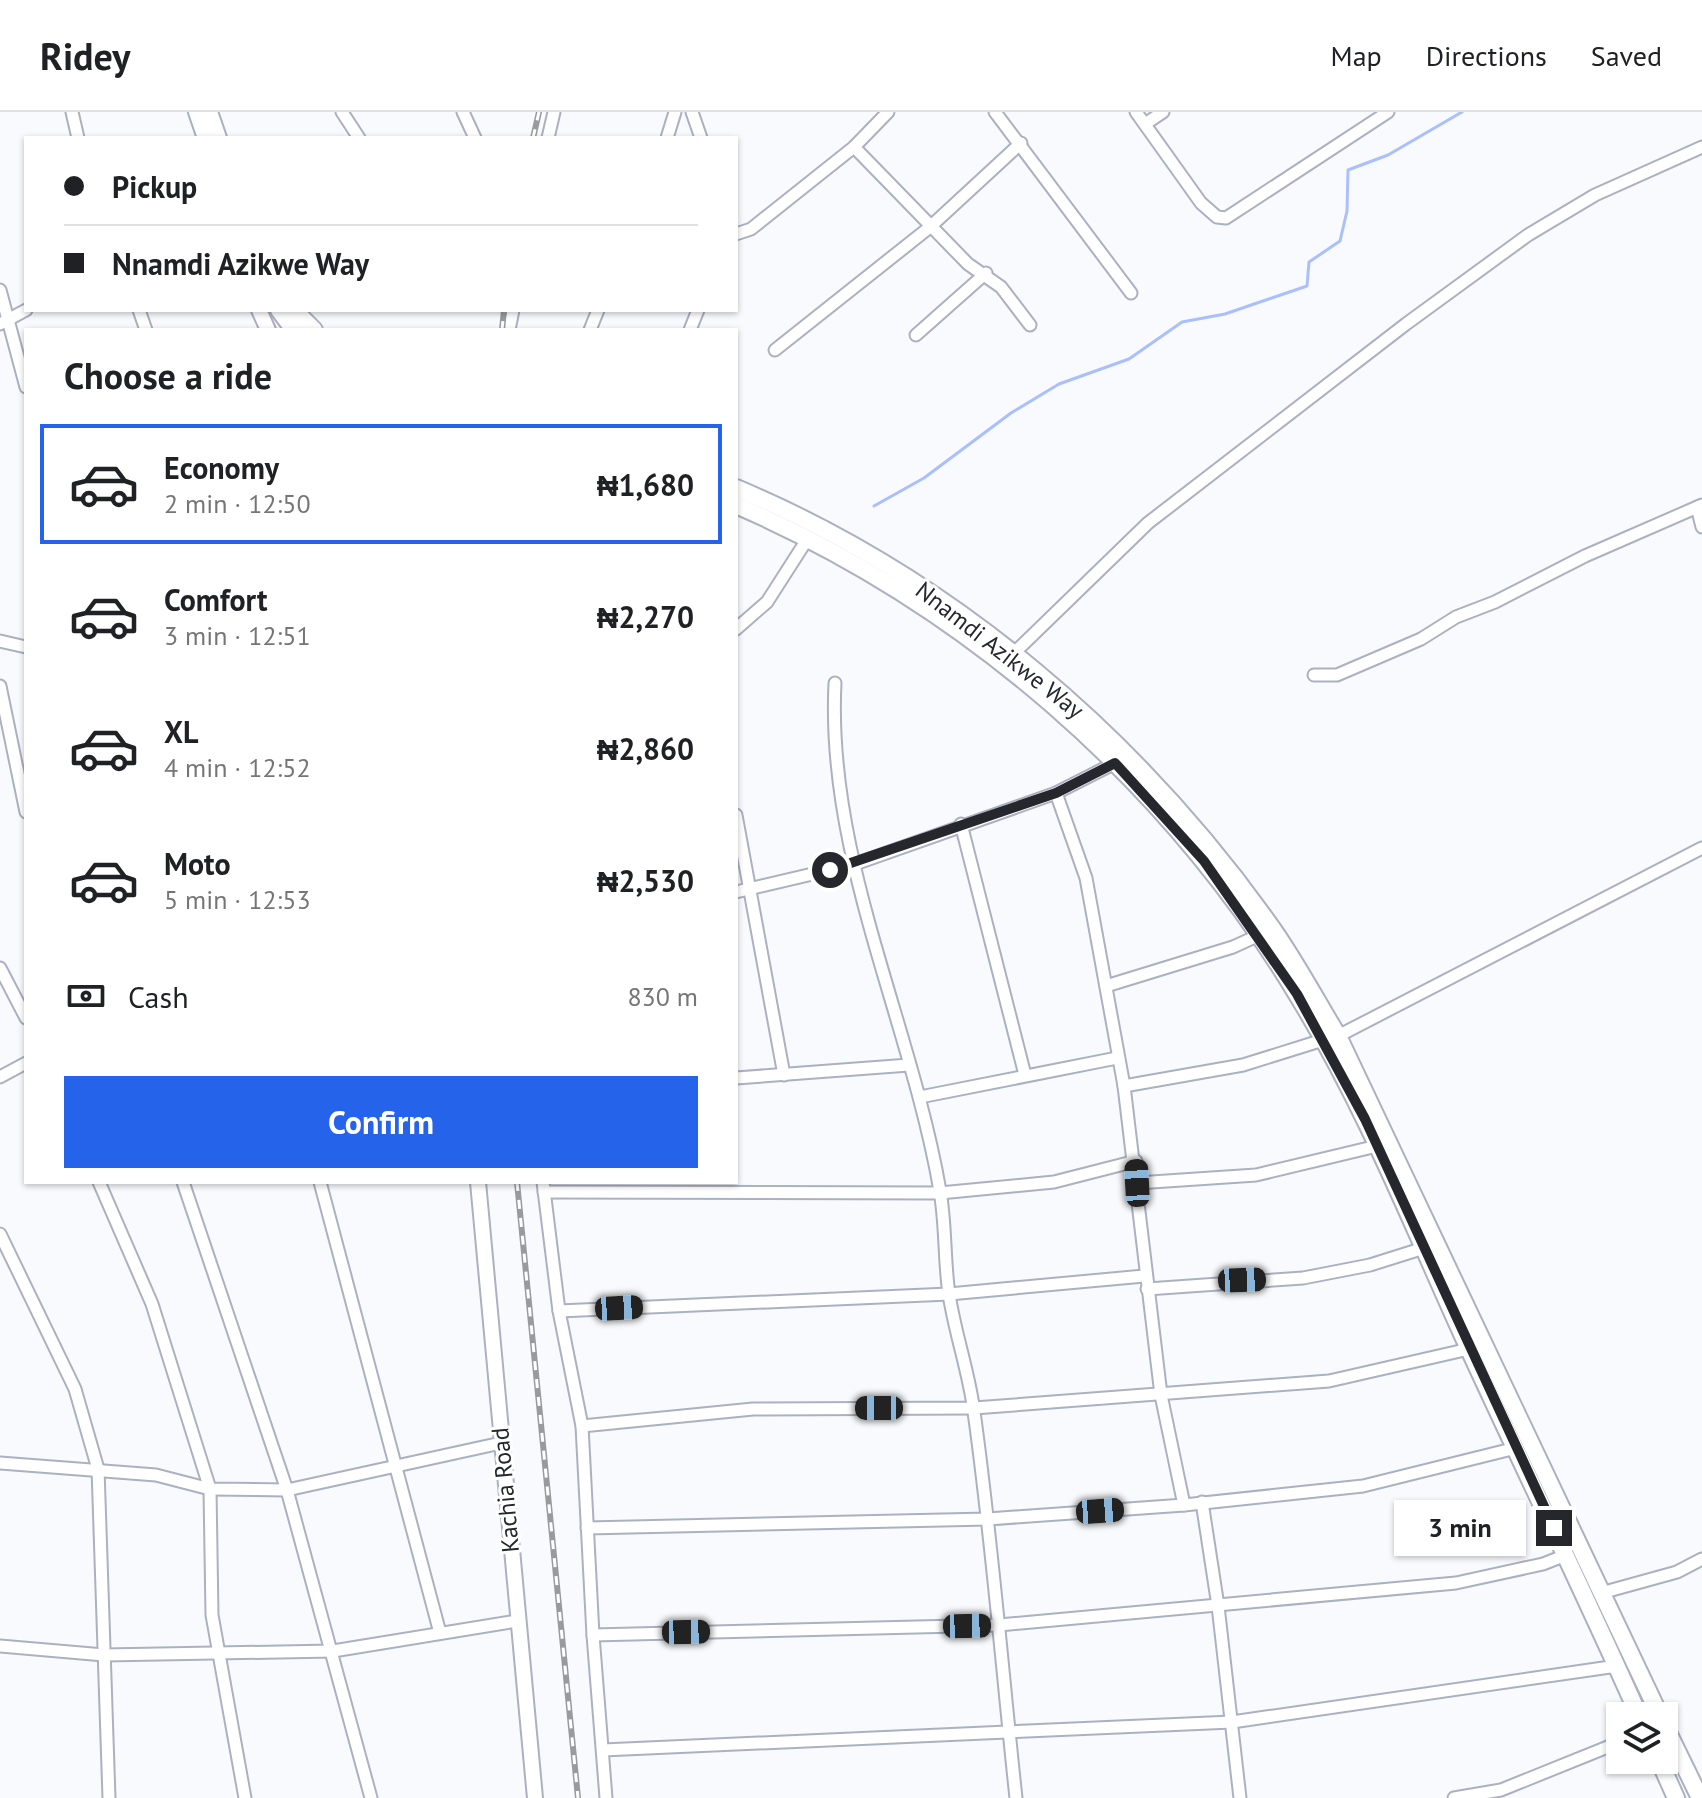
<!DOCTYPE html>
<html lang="en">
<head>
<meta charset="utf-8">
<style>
  body { margin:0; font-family:"PT Sans",sans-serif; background:#f6f6f6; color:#202124; height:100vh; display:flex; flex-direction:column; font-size:30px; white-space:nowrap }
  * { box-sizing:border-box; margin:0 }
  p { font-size:26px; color:#757577 }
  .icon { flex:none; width:44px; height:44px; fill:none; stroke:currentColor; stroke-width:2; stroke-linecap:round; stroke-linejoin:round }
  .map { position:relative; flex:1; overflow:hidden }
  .side { position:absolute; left:24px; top:216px; width:714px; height:856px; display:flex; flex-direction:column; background:#fff; border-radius:0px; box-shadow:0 2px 6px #0004 }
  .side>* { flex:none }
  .hud { position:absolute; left:24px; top:24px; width:714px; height:176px; border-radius:0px; box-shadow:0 2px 6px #0004; display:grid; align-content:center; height:176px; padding:0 40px; background:#fff }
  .controls { position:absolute; left:1606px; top:1590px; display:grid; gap:16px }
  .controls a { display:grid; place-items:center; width:72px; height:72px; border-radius:0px; background:#fff; box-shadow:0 2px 6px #0004; font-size:40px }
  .end { position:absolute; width:36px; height:36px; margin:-18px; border:10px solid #25272d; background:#fff; box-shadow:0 0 0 4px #fff }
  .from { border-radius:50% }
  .bubble { position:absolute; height:56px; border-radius:0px; background:#fff; box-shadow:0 2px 6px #0004; font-size:26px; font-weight:700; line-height:56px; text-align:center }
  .car { position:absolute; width:24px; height:48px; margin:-24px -12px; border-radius:10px; box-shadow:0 0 6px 2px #0007; background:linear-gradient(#222 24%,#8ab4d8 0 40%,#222 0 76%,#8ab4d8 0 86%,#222 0) }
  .hud b { display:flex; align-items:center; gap:28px; height:76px; font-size:30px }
  .hud b+b { border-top:2px solid #e0e0e0 }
  .hud i { width:20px; height:20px; background:#202124 }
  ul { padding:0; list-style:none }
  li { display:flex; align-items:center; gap:24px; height:120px; margin:0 16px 12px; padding:0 24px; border:4px solid transparent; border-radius:0px }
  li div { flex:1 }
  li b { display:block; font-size:30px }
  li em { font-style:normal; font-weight:700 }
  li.selected { border-color:#2563eb }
  li>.icon { width:72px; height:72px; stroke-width:1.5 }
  h2 { padding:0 40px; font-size:36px; line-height:96px }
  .pay { display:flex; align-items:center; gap:20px; height:88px; padding:0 40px; font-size:30px }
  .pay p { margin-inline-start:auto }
  .button { display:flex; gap:16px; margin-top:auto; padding:16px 40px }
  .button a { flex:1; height:92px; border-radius:0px; background:#2563eb; color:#fff; font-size:32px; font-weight:700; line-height:92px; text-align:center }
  header { display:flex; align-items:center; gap:48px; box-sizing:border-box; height:112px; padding:0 40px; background:#fff; border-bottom:2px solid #e0e0e0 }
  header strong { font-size:38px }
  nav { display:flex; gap:44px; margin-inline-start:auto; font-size:28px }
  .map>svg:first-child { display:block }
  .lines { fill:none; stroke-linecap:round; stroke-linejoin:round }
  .stream { stroke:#aac0fd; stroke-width:3 }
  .minor-casing { stroke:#abb1c1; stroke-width:15 }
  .major-casing { stroke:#abb1c1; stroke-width:18 }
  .highway-casing { stroke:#abb1c1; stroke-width:20 }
  .minor { stroke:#fff; stroke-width:11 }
  .major { stroke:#fff; stroke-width:14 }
  .highway { stroke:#fff; stroke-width:16 }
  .rail-casing { stroke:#999a9f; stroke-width:6 }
  .rail { stroke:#fff; stroke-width:3; stroke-dasharray:9; stroke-linecap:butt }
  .route { stroke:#25272d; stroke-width:10 }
  .labels { text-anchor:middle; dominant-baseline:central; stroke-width:6; stroke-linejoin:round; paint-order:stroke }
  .street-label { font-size:24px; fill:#25272d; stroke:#fff }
</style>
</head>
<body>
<header>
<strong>Ridey</strong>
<nav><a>Map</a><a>Directions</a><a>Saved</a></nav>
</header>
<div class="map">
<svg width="1702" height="1686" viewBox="0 0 1702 1686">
  <rect width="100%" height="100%" fill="#f9fafd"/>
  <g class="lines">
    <polyline class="stream" points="874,394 924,366 1011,301 1059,272 1129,247 1182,210 1225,202 1307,174 1309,150 1340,129 1347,99 1348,58 1388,43 1462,0"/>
    <defs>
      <g id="minor">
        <polyline points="72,0 78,26"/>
        <polyline points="342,0 359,26"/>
        <polyline points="463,0 475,26"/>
        <polyline points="692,0 701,26"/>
        <polyline points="995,0 1131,181"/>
        <polyline points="1136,0 1201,91 1217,105 1226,106 1388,0"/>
        <polyline points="1145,12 1163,0"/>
        <polyline points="548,26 554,0"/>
        <polyline points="667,26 675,0"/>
        <polyline points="854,35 968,152 1001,175 1030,213"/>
        <polyline points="736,122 751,117 854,35 888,0"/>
        <polyline points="0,178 26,275"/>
        <polyline points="139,198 146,218"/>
        <polyline points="0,212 26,198"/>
        <polyline points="509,218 513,198"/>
        <polyline points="590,218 598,198"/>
        <polyline points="690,218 698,198"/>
        <polyline points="916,223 986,161"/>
        <polyline points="775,238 930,115 1021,31"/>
        <polyline points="1697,395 1702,415"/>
        <polyline points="736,517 767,490 808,426"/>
        <polyline points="0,529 26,535"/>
        <polyline points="1013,542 1148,411 1406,212 1528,123 1595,83 1702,35"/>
        <polyline points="1314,563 1337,563 1421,527 1456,505 1495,490 1585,444 1702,393"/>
        <path d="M 835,571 C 826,745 911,910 940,1079 C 946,1113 944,1148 949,1182 C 955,1222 969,1260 974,1300 C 992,1428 1002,1557 1016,1686"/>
        <polyline points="0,574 26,700"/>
        <polyline points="1056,681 1086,766 1124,974 1161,1283 1184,1393"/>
        <polyline points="736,703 784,963"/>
        <polyline points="961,712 1025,963"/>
        <polyline points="736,780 855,752 1056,681 1115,651"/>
        <polyline points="0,856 26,906"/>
        <polyline points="1106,874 1233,835 1257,824"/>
        <polyline points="1338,924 1702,736"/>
        <polyline points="0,965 26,951"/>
        <polyline points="736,966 909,953"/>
        <polyline points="1124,974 1243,953 1323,928"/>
        <polyline points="920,985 1117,946"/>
        <polyline points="99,1070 152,1192 210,1377 212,1503 245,1686"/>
        <polyline points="183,1070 287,1378 371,1686"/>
        <polyline points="320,1070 440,1521"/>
        <polyline points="543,1070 559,1199 582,1314 593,1523 606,1686"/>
        <polyline points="1137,1071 1256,1063 1377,1034"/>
        <polyline points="544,1080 940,1081 1054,1070 1136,1049"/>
        <polyline points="0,1122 75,1277 98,1357 109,1686"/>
        <polyline points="1147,1177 1303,1166 1370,1153 1424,1136"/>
        <polyline points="559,1199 949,1182 1144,1164"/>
        <polyline points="582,1314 753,1297 974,1296 1329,1269 1469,1237"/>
        <polyline points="0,1351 156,1363 210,1377 287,1378 501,1331"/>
        <polyline points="1202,1390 1218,1494 1240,1686"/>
        <polyline points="587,1416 988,1407 1184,1393 1363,1374 1516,1336"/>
        <polyline points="1601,1481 1677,1460 1702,1447"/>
        <polyline points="593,1523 999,1513 1456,1471 1543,1452 1566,1443"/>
        <polyline points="0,1534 104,1543 333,1539 517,1509"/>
        <polyline points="603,1638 1232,1610 1617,1554"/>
        <polyline points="1454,1686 1501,1678 1620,1630"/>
      </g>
      <g id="major">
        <polyline points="259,198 268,218"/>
        <polyline points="478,1070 535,1686"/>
      </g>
      <g id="highway">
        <polyline points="197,0 206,26"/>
        <polyline points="209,0 218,26"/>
        <polyline points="279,198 294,218"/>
        <polyline points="294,198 314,218"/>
        <path d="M 736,376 C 951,466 1138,626 1272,816 C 1296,850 1316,888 1338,924 L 1660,1604"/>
        <path d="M 736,393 C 967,493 1168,668 1298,884 C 1366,995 1414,1117 1468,1235 C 1525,1359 1584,1480 1639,1604"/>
        <polyline points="1664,1612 1700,1686"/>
        <polyline points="1659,1648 1676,1686"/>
      </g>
    </defs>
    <use href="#minor" class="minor-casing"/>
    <use href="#major" class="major-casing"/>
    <use href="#highway" class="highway-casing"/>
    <use href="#minor" class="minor"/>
    <use href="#major" class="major"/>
    <use href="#highway" class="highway"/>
    <defs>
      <g id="rail">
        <polyline points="533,26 539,0"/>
        <polyline points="502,218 504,198"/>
        <polyline points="517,1070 578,1686"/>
      </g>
    </defs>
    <use href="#rail" class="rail-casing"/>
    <use href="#rail" class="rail"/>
  </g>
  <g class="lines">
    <polyline class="route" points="830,758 1056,681 1115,651 1204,749 1297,882 1365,1007 1554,1416"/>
  </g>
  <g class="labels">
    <g class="street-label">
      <text transform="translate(1000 538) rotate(38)">Nnamdi Azikwe Way</text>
      <text transform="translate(505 1378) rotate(-95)">Kachia Road</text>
    </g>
  </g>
</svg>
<div class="controls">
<a><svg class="icon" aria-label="layers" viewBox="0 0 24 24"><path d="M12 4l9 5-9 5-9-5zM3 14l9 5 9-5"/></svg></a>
</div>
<i class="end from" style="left:830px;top:758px"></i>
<i class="end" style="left:1554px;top:1416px"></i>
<div class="bubble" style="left:1394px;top:1388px;width:132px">3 min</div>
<i class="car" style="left:1137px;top:1071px;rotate:357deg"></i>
<i class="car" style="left:1242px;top:1168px;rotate:88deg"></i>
<i class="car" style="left:619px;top:1196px;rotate:87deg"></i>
<i class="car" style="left:879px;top:1296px;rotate:270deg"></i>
<i class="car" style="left:1100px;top:1399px;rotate:86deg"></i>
<i class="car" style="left:967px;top:1514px;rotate:89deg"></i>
<i class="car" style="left:686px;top:1520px;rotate:89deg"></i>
<div class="hud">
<b><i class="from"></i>Pickup</b>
<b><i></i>Nnamdi Azikwe Way</b>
</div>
<section class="side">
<h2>Choose a ride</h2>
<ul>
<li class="selected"><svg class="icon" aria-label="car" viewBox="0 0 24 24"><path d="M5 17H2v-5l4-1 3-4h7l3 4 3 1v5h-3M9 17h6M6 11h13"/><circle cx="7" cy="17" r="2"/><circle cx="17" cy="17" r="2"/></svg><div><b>Economy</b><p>2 min · 12:50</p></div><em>₦1,680</em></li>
<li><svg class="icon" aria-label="car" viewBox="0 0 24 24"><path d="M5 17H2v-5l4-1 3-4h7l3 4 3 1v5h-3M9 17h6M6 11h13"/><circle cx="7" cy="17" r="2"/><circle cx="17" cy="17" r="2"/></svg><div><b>Comfort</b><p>3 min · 12:51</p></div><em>₦2,270</em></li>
<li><svg class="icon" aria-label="car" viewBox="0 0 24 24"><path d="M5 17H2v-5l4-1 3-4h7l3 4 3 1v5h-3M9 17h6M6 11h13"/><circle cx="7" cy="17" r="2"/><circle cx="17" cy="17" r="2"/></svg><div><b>XL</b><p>4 min · 12:52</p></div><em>₦2,860</em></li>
<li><svg class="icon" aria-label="car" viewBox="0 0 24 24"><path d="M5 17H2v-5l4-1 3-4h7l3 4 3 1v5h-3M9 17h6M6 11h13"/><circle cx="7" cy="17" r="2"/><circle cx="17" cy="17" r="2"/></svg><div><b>Moto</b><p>5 min · 12:53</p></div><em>₦2,530</em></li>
</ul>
<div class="pay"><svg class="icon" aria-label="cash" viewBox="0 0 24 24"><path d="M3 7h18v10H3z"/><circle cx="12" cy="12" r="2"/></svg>Cash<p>830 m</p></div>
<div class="button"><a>Confirm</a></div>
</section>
</div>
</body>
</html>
